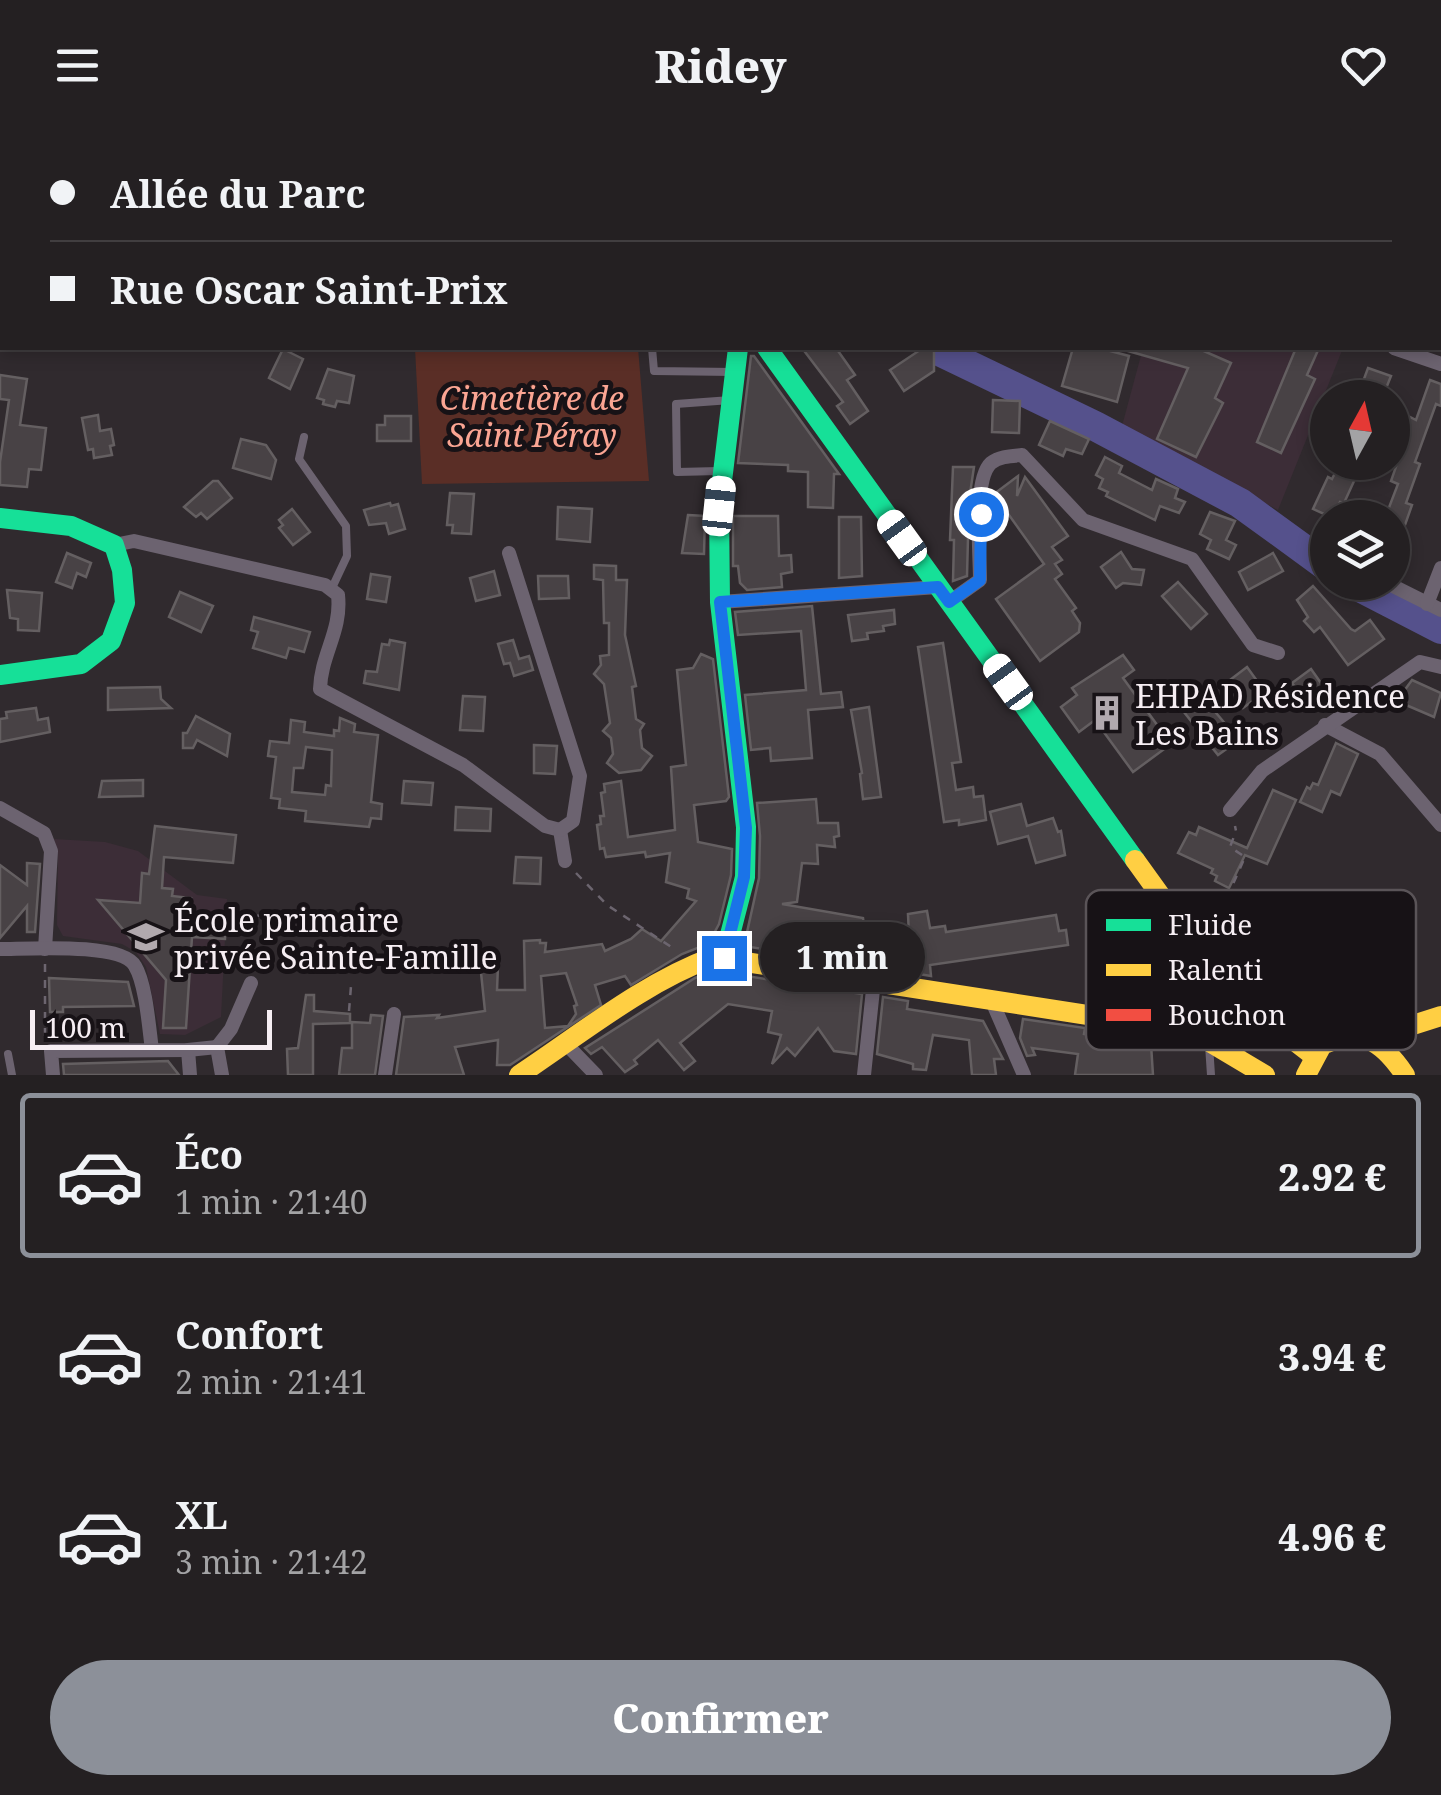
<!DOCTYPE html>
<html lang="fr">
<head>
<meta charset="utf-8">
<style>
  body { margin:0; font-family:"Noto Serif",serif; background:#2c282a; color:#f1f3f6; height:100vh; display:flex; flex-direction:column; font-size:38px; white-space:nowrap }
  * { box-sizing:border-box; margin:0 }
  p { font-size:32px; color:#a3a3a5 }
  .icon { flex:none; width:55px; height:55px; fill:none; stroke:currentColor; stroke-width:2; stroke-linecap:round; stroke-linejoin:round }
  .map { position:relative; height:945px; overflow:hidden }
  .side { display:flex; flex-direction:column; background:#242022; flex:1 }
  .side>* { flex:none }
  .hud { position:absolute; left:0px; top:0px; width:1442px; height:220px; box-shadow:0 5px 15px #0003,0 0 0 2px #413e40; display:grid; align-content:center; height:220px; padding:0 50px; background:#242022 }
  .needle { width:65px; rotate:8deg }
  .fabs { position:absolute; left:1310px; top:250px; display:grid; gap:20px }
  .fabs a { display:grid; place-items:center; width:100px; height:100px; border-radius:50%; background:#242022; box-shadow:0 5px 15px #0003,0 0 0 2px #413e40; font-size:50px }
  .scale { position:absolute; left:30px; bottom:25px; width:242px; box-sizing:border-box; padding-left:10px; border:5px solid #f6eef3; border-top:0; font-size:28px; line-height:35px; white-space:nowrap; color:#f6eef3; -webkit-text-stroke:8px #171216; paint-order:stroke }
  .end { position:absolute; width:45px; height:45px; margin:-22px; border:12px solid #1a73e8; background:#fff; box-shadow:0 0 0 5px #fff }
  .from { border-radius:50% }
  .bubble { position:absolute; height:70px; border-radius:35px; background:#242022; box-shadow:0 5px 15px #0003,0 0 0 2px #413e40; font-size:32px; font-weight:800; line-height:70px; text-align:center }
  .car { position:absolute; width:30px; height:60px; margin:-30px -15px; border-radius:12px; box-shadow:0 0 8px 2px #0007; background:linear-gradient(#fff 24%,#345 0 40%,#fff 0 76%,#345 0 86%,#fff 0) }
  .hud b { display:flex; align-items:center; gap:35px; height:95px; font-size:38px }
  .hud b+b { border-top:2px solid #413e40 }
  .hud i { width:25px; height:25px; background:#f1f3f6 }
  ul { padding:18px 0 0; list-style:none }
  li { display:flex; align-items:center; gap:30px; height:165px; margin:0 20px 15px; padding:0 30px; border:5px solid transparent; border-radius:10px }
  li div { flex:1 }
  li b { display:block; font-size:38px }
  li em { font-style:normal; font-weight:800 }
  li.selected { border-color:#8c9099 }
  li>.icon { width:90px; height:90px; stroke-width:1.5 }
  .cta { display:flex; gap:20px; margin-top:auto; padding:20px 50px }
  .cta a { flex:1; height:115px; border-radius:60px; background:#8c9099; color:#fff; font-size:40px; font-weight:800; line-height:115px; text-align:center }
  header { display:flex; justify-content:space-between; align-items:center; height:130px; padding:0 50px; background:#242022; font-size:45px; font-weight:800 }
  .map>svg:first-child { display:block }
  .built { fill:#3c2d37 }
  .green { fill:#5a2e26 }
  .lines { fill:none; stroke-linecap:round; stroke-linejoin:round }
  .river { stroke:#55518c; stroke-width:30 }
  .building { fill:#484245; stroke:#645f61; stroke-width:2.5; fill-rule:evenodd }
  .path { stroke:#6c656f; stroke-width:2.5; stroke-dasharray:8 8; stroke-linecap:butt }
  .lane { stroke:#6c6370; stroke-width:8 }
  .street { stroke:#6c6370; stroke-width:14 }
  .fast { stroke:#16e098; stroke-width:20 }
  .slow { stroke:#ffcf43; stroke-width:20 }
  .jam { stroke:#f24e42; stroke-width:20 }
  .route { stroke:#1a73e8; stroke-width:12 }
  .labels { text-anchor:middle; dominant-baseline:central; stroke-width:10; stroke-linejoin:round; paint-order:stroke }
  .park-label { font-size:32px; font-style:italic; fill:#fba593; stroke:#171216 }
  .poi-label { font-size:32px; fill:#f6eef3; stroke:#171216; text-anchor:start }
  .key { fill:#171216; stroke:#5a5458; stroke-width:2.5 }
  .key-label { font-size:28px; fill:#f6eef3 }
</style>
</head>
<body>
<header><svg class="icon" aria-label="menu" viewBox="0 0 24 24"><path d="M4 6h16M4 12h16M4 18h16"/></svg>Ridey<svg class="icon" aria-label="heart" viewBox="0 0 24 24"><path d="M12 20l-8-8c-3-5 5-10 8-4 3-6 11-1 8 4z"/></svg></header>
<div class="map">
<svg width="1441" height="945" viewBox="0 0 1441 945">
  <rect width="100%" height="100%" fill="#302a2e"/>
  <g class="built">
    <polygon points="1143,218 1343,218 1278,380 1122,296"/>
    <polygon points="54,709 105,712 138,721 197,765 227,769 221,887 185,905 160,904 146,837 136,822 122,814 63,806 57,795 58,725"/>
  </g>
  <polygon class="green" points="415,218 638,218 649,351 422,354"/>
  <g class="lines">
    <g class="river">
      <polyline points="153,0 164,2"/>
      <polyline points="384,0 400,2"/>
      <polyline points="724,0 729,2"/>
      <polyline points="318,2 329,0"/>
      <polyline points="510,2 520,0"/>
      <polyline points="933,218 1095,296 1240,373 1328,437"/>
      <polyline points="1350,452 1441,499"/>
    </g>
  </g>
  <g class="building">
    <polygon points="802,218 836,218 855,245 847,250 868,281 850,294 837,276 843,272"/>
    <polygon points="923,218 934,221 934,241 904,261 890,240"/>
    <polygon points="1073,218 1099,218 1129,226 1117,272 1062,256"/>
    <polygon points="1128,218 1197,218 1231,233 1215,268 1223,273 1196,327 1157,309 1188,238 1128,221"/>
    <polygon points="1296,218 1319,218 1307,245 1315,249 1281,323 1257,312"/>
    <polygon points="283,219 303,229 290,259 269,248"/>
    <polygon points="751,226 754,226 839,344 834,344 833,378 808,377 808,342 788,341 788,335 738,333"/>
    <polygon points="1368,238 1391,246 1383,266 1373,262 1372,268 1357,268"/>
    <polygon points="328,239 354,246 349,273 337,271 335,277 323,274 324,270 317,268"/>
    <polygon points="0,245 27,249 20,295 46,298 41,340 29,339 27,357 0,355 0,332 9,270 0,269"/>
    <polygon points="1430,250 1441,254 1441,276 1436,274 1415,332 1420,334 1406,373 1412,375 1405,395 1385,388 1398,354 1391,351 1406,308 1403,306 1410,287 1416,290"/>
    <polygon points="993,270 1020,271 1019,303 992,302"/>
    <polygon points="98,285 100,301 111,299 114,315 110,316 112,325 94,328 93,319 88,320 82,288"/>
    <polygon points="385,286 411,286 411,311 377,311 377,295 385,295"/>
    <polygon points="1050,291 1089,309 1082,324 1066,319 1063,326 1039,315"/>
    <polygon points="241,309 266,315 276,330 271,349 233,338"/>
    <polygon points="1105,327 1122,336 1119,343 1152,360 1156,349 1178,359 1175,368 1185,372 1179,383 1160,376 1155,390 1106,366 1108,362 1099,358 1103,349 1096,345"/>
    <polygon points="953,337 974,337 969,370 967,446 953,451 954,410 950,410"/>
    <polygon points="1336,341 1355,349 1344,373 1340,372 1333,388 1313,379 1328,347 1332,349"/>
    <polygon points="1018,346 1017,366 1025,347 1068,406 1052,417 1062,430 1055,434 1062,444 1055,449 1076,478 1072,481 1080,493 1079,502 1040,531 996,469 1044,434 994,364"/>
    <polygon points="213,351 218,351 232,368 207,389 201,383 196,387 184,377"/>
    <polygon points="450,363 474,364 471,404 452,403 453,395 447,395"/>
    <polygon points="390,373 391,376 398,374 405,399 389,404 386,393 369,395 364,380"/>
    <polygon points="558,377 592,379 590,412 557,409"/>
    <polygon points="292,379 310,402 293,415 279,398 283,395 279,390"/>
    <polygon points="1210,382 1235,391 1226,410 1236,415 1229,429 1207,419 1211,410 1200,404"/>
    <polygon points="688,385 705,386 704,424 682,423"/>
    <polygon points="733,386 778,386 779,426 791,425 792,442 781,444 782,457 747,460 740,453 738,436 733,436"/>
    <polygon points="839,387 861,387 862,446 839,448"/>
    <polygon points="1121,422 1132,439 1144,440 1141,455 1123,453 1116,458 1101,437"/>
    <polygon points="67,423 91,433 86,447 77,443 72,458 56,452"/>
    <polygon points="1273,423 1283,441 1248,460 1239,442"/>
    <polygon points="594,435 616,436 616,450 627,450 625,505 636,556 632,557 636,589 644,594 640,600 642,618 652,626 641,640 619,643 607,633 613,624 611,608 603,601 610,593 604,554 594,544 601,535 600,526 609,525 609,493 604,493 603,450 594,449"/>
    <polygon points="494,441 500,465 476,471 470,448"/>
    <polygon points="371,444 390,447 386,472 367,469"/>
    <polygon points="538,446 568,446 569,468 539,469"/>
    <polygon points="1178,452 1207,484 1191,499 1162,466"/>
    <polygon points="1313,456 1351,499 1355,501 1370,490 1384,509 1348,535 1320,497 1314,502 1304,491 1308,487 1297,470"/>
    <polygon points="7,460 42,463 39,501 18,500 18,489 10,488"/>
    <polygon points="180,462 213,476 201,502 169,487"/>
    <polygon points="812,476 821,564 841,562 843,577 808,580 812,628 771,631 770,618 751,620 745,565 806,560 801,501 738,505 735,482"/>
    <polygon points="894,480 895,494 883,496 884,501 867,503 868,509 852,511 848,485"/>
    <polygon points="254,487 310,502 304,522 289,518 286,528 253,518 258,502 251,500"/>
    <polygon points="390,510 405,513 399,560 364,553 366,541 377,542 382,514 389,515"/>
    <polygon points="513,510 519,529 529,526 533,540 514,546 510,533 504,534 498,514"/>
    <polygon points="943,513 961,632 952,633 956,660 973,657 974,667 983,666 986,690 959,695 959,690 944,692 918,517"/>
    <path d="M 701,524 L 713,529 L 729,667 L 726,671 L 694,675 L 698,712 L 732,719 L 731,745 L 719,794 L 712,807 L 705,815 L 682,824 L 631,855 L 625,846 L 595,855 L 601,875 L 510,935 L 497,935 L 498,910 L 455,917 L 464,945 L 396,945 L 404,887 L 439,885 L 437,888 L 485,881 L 480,833 L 498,836 L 497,860 L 525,860 L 524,811 L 540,810 L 540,813 L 546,813 L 545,822 L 602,814 L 605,821 L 631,809 L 642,799 L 661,811 L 696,771 L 687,768 L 689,759 L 666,752 L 670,723 L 646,727 L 645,722 L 606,727 L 604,718 L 600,719 L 597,695 L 601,694 L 600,686 L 604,686 L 601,663 L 605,662 L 604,654 L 621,651 L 628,707 L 675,700 L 671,637 L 686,635 L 677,540 L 693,538 ZM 566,843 L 577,875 L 574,876 L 576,884 L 568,896 L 545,898 L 541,846 Z"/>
    <polygon points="1123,525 1134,540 1123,548 1171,614 1133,642 1095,590 1079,602 1061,577 1077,565 1072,558"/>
    <polygon points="1247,537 1265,562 1243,578 1226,553"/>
    <polygon points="1311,539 1328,563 1310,576 1292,553"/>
    <polygon points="1412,550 1441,563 1434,587 1392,569 1395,562 1404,561"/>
    <polygon points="160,557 161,569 171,578 108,580 108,558"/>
    <polygon points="1200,564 1239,610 1218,625 1180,577"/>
    <polygon points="463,566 485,567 483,601 460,600"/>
    <polygon points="869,577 881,667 863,669 860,644 862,643 851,580"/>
    <polygon points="36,578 38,590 48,588 50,602 0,612 0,589 7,588 6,582"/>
    <polygon points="196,586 230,604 227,626 197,610 193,618 183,618 183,603 187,603"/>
    <path d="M 340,588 L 355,594 L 354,602 L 378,605 L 371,672 L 382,674 L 381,689 L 371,688 L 369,697 L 305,691 L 306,681 L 279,678 L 280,669 L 271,668 L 276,627 L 268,626 L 270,611 L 289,613 L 291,590 L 305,592 L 304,602 L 334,606 L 334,600 L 339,601 ZM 306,617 L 332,620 L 331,656 L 326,655 L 325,665 L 292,662 L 294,638 L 303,638 Z"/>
    <polygon points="1336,613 1358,624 1340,665 1331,661 1322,682 1300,672 1307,657 1310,659 1313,653 1318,655"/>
    <polygon points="534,615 557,616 555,644 534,643"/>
    <polygon points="143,650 143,666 99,667 102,651"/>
    <polygon points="404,651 433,653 431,675 402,673"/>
    <polygon points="1273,660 1296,670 1267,734 1245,725 1229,758 1215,751 1217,746 1211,743 1213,739 1178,723 1189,702 1196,705 1199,697 1247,718"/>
    <polygon points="816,669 818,693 838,693 839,706 834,707 835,717 817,715 818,734 802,733 797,772 782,774 863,788 865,803 909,807 908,784 927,781 930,798 945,796 946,802 1056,785 1059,801 1066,800 1068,815 930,835 931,846 744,816 759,748 760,706 757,673"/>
    <polygon points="1021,674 1027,696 1053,688 1058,702 1061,701 1065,725 1036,733 1028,706 998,714 990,682"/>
    <polygon points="456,677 491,679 490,701 455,700"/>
    <polygon points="155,696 236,705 233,733 164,727 162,758 173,759 172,766 191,768 189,786 226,789 225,809 192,807 186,898 163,898 166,850 98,770 140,773 142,743 149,744"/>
    <polygon points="516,727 541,728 540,754 514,753"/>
    <polygon points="27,733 40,734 35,802 27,802 27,776 0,808 0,735 27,755"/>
    <polygon points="714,841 862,864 856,924 834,921 818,898 795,926 787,918 772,934 781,905 768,902 772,881 728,874 680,913 695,931 684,940 658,910 634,930 637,934 625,942 602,917 591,924 585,918 695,848"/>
    <polygon points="49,848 128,852 134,876 63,877 63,882 50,882"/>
    <polygon points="306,865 314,865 314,881 350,884 350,893 313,894 313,945 288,945 287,919 298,918"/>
    <polygon points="883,867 908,871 907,879 983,891 1003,929 994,929 996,945 972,945 969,910 933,905 926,940 913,939 913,934 877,924"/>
    <polygon points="371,885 383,886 375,945 339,945 342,918 352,918 352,892 370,893"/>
    <polygon points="1023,889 1085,898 1084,904 1106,908 1151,914 1153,945 1075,945 1078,924 1032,918 1035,925 1027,926 1020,908"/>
    <polygon points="168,931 179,945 64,945 63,934"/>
  </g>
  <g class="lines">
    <g class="path">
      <polyline points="576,743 607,775 676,820"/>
      <polyline points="1203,788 1225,772 1245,727 1230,717 1236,701 1235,696"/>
      <polyline points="230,794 230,789 239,786 287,785 288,781"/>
      <polyline points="45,834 45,906"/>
      <polyline points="349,881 351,856"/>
    </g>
    <g class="lane">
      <polyline points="652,218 654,241 734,242"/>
      <polyline points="304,307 299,329 346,396 347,426 331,460"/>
      <polyline points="719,341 677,342 676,274 731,270"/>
      <polyline points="1209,915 1211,945"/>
      <polyline points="8,924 12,945"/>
      <polyline points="1239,924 1256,899"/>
    </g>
    <g class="street">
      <polyline points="238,0 253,2"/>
      <polyline points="818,0 826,2"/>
      <polyline points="100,2 100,0"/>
      <polyline points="262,2 282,0"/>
      <polyline points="1417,2 1418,0"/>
      <polyline points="0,32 2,33"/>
      <polyline points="1440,81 1441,82"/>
      <polyline points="0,117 2,118"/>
      <polyline points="0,178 2,179"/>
      <polyline points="1394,218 1441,234"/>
      <path d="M 114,415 L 134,411 L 325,455 L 338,465 C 342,501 321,524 320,559 L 463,635 L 545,696 L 560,700 L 565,731"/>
      <polyline points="509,423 580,646 573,691 560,700"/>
      <polyline points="1385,452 1441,480"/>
      <polyline points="720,472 938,457"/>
      <path d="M 949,472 L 980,450 C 980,425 973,349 991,333 C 1000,326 1012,326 1022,325 L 1083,390 L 1192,429 L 1253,515 L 1278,523"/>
      <polyline points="1427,474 1441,438"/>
      <polyline points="1325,595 1380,624 1441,695"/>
      <polyline points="0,678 44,703 51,721 45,819"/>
      <polyline points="1230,680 1262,641 1420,532 1441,537"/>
      <path d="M 0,819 C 27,819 122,812 135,836 C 146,854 149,898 152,920"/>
      <polyline points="991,869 1024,945"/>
      <polyline points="566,914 596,945"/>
      <polyline points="217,917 231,899 251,853"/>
      <polyline points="217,917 222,945"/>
      <polyline points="188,920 190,945"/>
      <polyline points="53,945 51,921 188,920 217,917"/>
      <polyline points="385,945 394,884"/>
      <polyline points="864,945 874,850"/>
    </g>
    <g class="fast">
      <polyline points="767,218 1135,730"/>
      <polyline points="0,388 71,396 114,415 122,440 125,473 111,511 81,534 0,545"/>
      <polyline points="724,828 745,747 746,697 720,472 719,376 738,218"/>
      <polyline points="1210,912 1235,899 1248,875"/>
    </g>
    <g class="slow">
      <polyline points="1135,730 1215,841 1248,875 1314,926"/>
      <polyline points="1369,909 1441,886"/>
      <path d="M 519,945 C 581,904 643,853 713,827 L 1191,901 L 1265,945"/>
      <path d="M 1306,945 L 1322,915 C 1362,897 1382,911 1405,945"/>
    </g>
    <polyline class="jam" points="756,2 757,0"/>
  </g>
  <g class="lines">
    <polyline class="route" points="724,828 744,747 746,698 720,472 938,457 949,472 980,450 981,384"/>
  </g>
  <defs>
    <symbol id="building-bare" viewBox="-9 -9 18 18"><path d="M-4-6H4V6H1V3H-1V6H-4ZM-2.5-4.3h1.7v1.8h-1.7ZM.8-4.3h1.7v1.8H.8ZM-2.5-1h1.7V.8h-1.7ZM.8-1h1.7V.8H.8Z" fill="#b1a9ae" stroke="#171216" stroke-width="2.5" paint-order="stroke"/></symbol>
    <symbol id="school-bare" viewBox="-9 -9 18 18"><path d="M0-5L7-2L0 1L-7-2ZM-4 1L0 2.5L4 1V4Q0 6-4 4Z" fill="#b1a9ae" stroke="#171216" stroke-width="2.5" paint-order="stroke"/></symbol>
  </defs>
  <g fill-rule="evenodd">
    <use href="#building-bare" x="1082" y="558" width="50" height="50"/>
    <use href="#school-bare" x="121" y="782" width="50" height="50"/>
  </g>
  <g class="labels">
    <g class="park-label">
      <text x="532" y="267">Cimetière de<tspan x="532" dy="37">Saint Péray</tspan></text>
    </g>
    <g class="poi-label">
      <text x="1135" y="565">EHPAD Résidence<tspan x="1135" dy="37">Les Bains</tspan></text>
      <text x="174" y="789">École primaire<tspan x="174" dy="37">privée Sainte-Famille</tspan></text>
    </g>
  </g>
  <rect x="1086" y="760" width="330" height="160" rx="15" class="key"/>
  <rect x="1106" y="789" width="45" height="12" fill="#16e098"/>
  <rect x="1106" y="834" width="45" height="12" fill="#ffcf43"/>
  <rect x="1106" y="879" width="45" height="12" fill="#f24e42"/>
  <g class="key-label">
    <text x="1168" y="805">Fluide</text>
    <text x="1168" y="850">Ralenti</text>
    <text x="1168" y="895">Bouchon</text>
  </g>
</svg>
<div class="fabs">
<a><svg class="needle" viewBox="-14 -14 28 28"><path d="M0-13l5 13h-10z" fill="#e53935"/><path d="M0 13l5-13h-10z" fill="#a3a3a5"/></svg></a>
<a><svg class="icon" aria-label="layers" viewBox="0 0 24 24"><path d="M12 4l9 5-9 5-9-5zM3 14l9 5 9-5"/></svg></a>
</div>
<div class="scale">100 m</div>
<i class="end from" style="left:981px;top:384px"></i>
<i class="end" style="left:724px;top:828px"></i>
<div class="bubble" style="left:760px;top:792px;width:165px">1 min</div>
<i class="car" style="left:719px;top:376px;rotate:6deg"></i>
<i class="car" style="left:902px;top:408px;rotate:324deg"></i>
<i class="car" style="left:1008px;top:552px;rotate:324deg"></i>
<div class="hud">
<b><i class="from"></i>Allée du Parc</b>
<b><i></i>Rue Oscar Saint-Prix</b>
</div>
</div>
<section class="side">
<ul>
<li class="selected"><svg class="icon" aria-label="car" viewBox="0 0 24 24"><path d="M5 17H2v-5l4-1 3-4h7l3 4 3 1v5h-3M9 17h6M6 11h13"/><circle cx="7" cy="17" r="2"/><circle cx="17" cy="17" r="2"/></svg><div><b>Éco</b><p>1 min · 21:40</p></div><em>2.92 €</em></li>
<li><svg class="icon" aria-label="car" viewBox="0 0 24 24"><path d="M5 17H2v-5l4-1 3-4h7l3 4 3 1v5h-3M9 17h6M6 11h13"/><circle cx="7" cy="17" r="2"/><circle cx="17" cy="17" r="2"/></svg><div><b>Confort</b><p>2 min · 21:41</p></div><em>3.94 €</em></li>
<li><svg class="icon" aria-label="car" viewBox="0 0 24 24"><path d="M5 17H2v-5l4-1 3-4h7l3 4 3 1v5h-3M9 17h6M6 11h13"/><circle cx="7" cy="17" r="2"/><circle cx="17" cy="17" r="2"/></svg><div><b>XL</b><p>3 min · 21:42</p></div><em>4.96 €</em></li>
</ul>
<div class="cta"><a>Confirmer</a></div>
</section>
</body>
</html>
